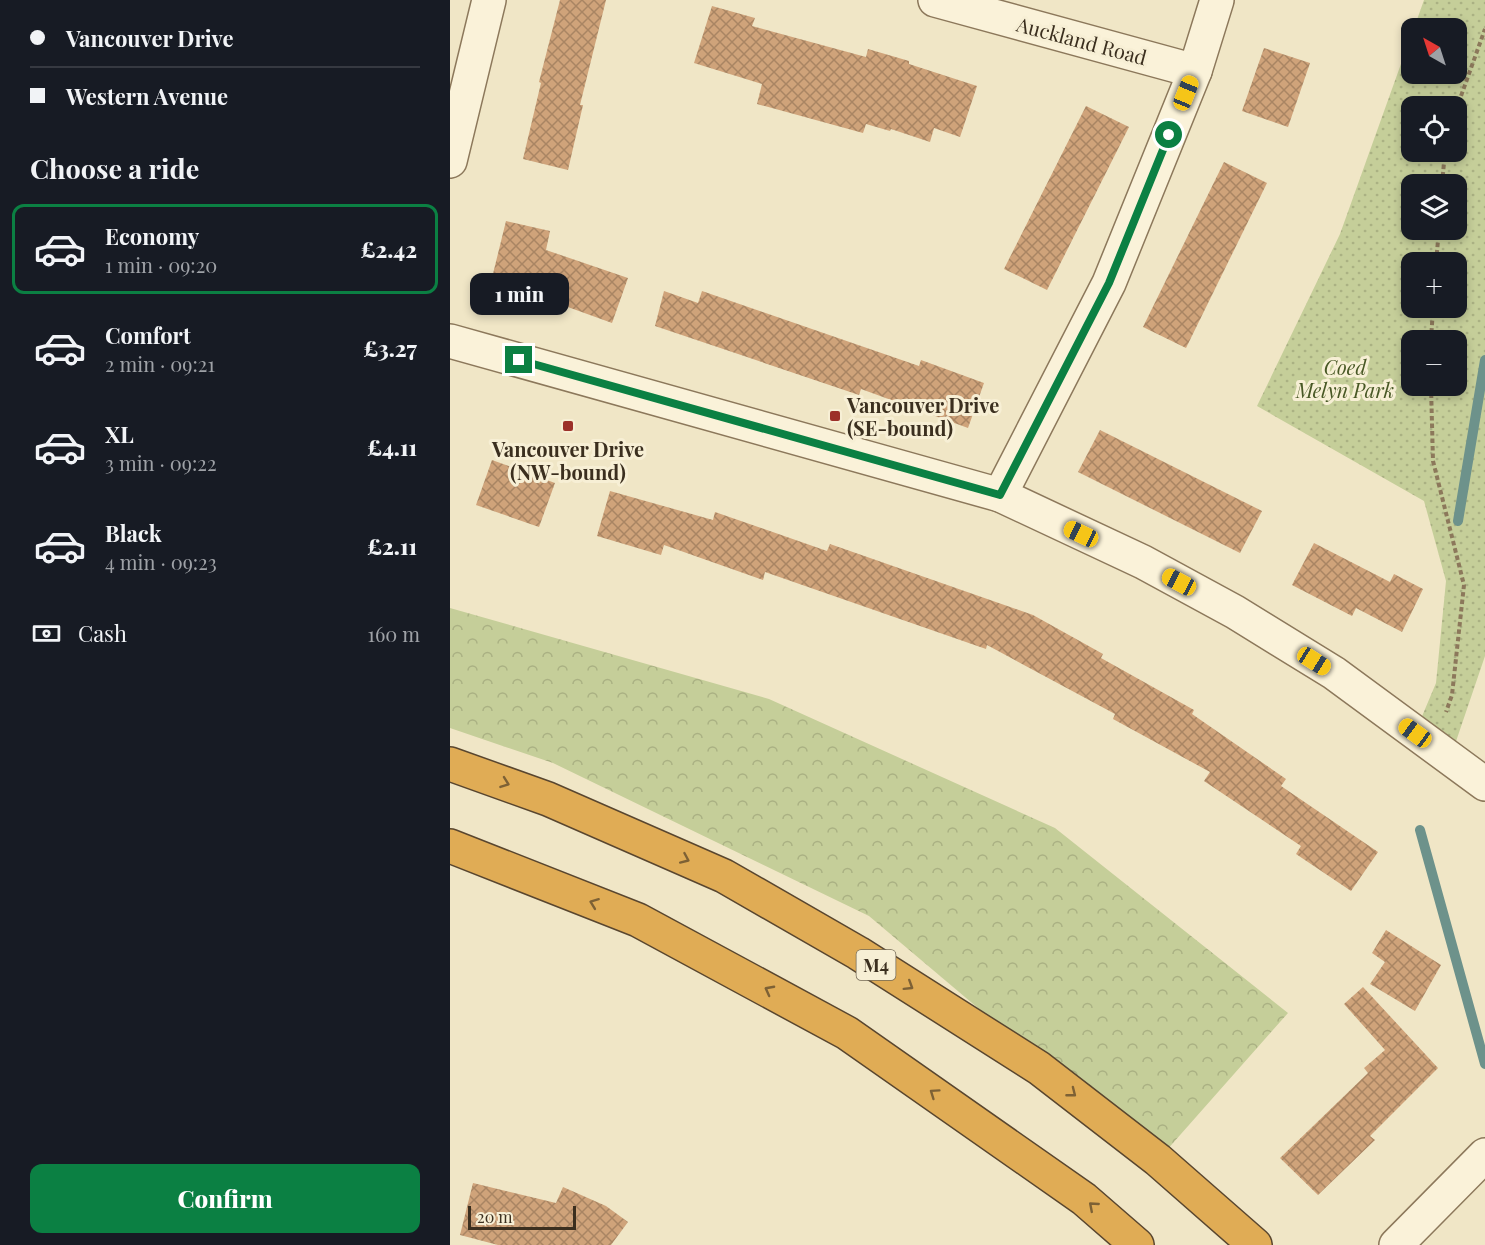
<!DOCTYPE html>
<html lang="en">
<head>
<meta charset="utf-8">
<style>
  body { margin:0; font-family:"Playfair Display",serif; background:#242831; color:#f1f3f6; height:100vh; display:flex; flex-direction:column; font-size:22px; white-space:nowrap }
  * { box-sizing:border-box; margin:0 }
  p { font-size:20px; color:#9ea1a6 }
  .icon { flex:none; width:33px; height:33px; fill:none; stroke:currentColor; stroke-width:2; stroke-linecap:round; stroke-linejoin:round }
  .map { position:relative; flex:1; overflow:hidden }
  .drawer { display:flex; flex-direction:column; background:#171b24; width:450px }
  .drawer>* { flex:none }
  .hud { display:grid; align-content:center; height:132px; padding:0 30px; background:#171b24 }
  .needle { width:39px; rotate:321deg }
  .tools { position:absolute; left:951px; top:18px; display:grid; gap:12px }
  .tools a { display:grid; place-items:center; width:66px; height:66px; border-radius:12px; background:#171b24; box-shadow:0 3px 9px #0003; font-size:30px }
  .scale { position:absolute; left:18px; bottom:15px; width:108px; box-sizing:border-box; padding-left:6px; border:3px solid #3b2f1f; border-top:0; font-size:16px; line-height:21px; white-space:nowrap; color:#3b2f1f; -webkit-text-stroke:4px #f7efd5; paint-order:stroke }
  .end { position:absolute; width:27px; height:27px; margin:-14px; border:8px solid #0b8043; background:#fff; box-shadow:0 0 0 3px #fff }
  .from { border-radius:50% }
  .bubble { position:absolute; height:42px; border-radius:12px; background:#171b24; box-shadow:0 3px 9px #0003; font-size:20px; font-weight:800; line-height:42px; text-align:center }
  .car { position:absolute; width:18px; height:36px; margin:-18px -9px; border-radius:8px; box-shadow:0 0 4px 2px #0007; background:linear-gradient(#f5c518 24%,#345 0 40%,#f5c518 0 76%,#345 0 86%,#f5c518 0) }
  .hud b { display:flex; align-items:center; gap:21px; height:57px; font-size:22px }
  .hud b+b { border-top:2px solid #363941 }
  .hud i { width:15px; height:15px; background:#f1f3f6 }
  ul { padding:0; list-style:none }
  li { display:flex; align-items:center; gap:18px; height:90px; margin:0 12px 9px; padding:0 18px; border:3px solid transparent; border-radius:12px }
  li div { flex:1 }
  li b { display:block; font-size:22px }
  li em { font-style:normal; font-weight:800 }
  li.active { border-color:#0b8043 }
  li>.icon { width:54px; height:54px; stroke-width:1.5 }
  h2 { padding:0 30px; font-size:27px; line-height:72px }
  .pay { display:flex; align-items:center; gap:15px; height:66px; padding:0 30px; font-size:22px }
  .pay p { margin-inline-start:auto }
  .cta { display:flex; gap:12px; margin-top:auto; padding:12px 30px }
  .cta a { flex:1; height:69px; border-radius:12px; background:#0b8043; color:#fff; font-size:24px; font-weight:800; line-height:69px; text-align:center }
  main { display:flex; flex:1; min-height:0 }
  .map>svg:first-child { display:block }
  .forest { fill:url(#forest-crowns) }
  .park { fill:url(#park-dots); fill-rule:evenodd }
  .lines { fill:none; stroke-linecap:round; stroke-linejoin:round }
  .stream { stroke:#6d928b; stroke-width:10 }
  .building { fill:url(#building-cross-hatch) }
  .street-casing { stroke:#8c785b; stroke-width:36 }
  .highway-casing { stroke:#59462f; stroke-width:36 }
  .path { stroke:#8c785b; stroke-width:4; stroke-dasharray:4.5 3; stroke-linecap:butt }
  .street { stroke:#faf2d9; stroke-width:33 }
  .highway { stroke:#e0ac55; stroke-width:33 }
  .oneway { stroke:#7d6135 }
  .route { stroke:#0b8043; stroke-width:8 }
  .poi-dot { fill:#9c3029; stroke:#f7efd5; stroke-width:2 }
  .labels { text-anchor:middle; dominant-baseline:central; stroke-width:6; stroke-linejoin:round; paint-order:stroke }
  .shield { fill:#f7efd5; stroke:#736956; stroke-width:1.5 }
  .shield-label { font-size:18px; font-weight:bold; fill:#3b2f1f }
  .street-label { font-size:20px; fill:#3b2f1f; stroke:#f7efd5 }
  .park-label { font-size:20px; font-style:italic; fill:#485825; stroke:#f7efd5 }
  .poi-label { font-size:20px; font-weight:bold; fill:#3b2f1f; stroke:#f7efd5; text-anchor:start }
</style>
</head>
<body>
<main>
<section class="drawer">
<div class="hud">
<b><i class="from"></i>Vancouver Drive</b>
<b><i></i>Western Avenue</b>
</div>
<h2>Choose a ride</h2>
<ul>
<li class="active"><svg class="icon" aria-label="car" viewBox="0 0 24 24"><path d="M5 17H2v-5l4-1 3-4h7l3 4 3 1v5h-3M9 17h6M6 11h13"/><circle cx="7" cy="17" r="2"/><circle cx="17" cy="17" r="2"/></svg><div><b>Economy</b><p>1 min · 09:20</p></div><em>£2.42</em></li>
<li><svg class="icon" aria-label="car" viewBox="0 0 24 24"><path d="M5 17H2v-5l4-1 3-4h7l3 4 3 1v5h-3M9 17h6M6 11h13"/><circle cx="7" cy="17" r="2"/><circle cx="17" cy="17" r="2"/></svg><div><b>Comfort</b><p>2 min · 09:21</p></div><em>£3.27</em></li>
<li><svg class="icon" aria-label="car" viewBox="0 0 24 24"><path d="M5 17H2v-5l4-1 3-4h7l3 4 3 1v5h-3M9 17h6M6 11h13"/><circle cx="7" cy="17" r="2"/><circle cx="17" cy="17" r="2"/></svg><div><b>XL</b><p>3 min · 09:22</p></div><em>£4.11</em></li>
<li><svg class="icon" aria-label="car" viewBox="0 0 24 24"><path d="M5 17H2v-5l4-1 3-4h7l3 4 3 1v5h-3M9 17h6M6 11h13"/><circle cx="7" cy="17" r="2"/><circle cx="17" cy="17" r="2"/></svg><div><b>Black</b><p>4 min · 09:23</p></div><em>£2.11</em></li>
</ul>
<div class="pay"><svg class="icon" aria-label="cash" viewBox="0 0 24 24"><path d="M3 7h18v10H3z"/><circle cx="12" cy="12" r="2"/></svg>Cash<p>160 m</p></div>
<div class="cta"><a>Confirm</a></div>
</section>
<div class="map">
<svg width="1035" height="1245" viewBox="0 0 1035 1245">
  <defs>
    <pattern id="forest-crowns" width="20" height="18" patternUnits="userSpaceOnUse" patternTransform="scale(1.5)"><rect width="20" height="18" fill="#c5ce99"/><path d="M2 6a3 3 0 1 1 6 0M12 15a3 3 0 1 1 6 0" fill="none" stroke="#aab183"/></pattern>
    <pattern id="park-dots" width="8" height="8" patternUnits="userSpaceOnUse" patternTransform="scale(1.5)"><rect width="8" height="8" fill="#c5ce99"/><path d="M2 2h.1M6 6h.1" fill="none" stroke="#aab183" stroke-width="1.8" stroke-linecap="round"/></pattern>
    <pattern id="building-cross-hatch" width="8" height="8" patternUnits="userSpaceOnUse" patternTransform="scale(1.5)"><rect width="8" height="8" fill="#cfa37a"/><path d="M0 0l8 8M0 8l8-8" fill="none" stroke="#a98563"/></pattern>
  </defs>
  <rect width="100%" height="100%" fill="#f0e6c6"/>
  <polygon class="forest" points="0,608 319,699 605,828 838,1013 708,1160 419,916 103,763 0,728"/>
  <path class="park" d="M 974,0 L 1035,0 L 1035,656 L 1000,759 L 965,733 L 986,683 L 996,581 L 974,501 L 807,406 L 890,234 L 961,36 L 962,74 L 1006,74 L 1006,28 L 964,28 ZM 962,106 L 1006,106 L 1006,152 L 962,152 ZM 962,184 L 1006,184 L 1006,230 L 962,230 ZM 962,262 L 1006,262 L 1006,308 L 962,308 ZM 962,340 L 1006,340 L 1006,386 L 962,386 Z"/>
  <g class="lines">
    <g class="stream">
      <polyline points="1008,521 1035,360"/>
      <polyline points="970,830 1035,1064"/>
    </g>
  </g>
  <g class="building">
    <polygon points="110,0 156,0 130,105 133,105 118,170 73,159 91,83 89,82"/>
    <polygon points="262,6 305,18 302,26 416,57 418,49 459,61 459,64 527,86 510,137 484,128 480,142 441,129 440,131 416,124 413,133 307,104 312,84 244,63"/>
    <polygon points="814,48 860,63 838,127 792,111"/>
    <polygon points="636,106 679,127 597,290 554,269"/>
    <polygon points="774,162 817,183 736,348 693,327"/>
    <polygon points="56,221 100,231 96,250 178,278 162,323 93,298 40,286"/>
    <polygon points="214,291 248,303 252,291 469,366 471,360 534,383 518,428 411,389 409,395 205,326"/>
    <polygon points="650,430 812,511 790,553 628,472"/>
    <polygon points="42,460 105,483 89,527 26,505"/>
    <polygon points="160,491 263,520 265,512 377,551 380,544 583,615 653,654 651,658 744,710 742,714 836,779 831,786 928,852 901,891 846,854 851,846 754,781 760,772 663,719 665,714 537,645 536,649 315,572 313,580 214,545 211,555 147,536"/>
    <polygon points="864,543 940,582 944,574 973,589 952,632 906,608 902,616 842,585"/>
    <polygon points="936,930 991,965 965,1011 920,984 935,962 922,953"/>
    <polygon points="913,987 988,1068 920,1136 925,1140 868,1195 830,1158 918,1073 914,1068 935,1050 894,1004"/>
    <polygon points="23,1183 106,1203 113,1187 156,1206 178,1222 161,1245 48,1245 10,1235"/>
  </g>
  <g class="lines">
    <defs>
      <g id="street">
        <polyline points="485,0 745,71"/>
        <polyline points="0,161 39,0"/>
        <polyline points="0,341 550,495 693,562 785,612 884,673 1035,784"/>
        <polyline points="550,495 659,283 745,71 767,0"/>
        <polyline points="946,1245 1035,1155"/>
      </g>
      <g id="highway">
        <polyline points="0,764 98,799 274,876 408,953 589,1068 708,1160 805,1245"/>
        <polyline points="0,846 188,920 397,1033 634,1199 687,1245"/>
      </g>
    </defs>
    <use href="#street" class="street-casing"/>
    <use href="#highway" class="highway-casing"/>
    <g class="path">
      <polyline points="1006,110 1035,29"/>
      <polyline points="992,184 995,152"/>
      <polyline points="986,262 989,230"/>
      <polyline points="981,340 983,308"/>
      <polyline points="981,386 983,461 1014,585 1002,695 996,712"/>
    </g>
    <use href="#street" class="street"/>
    <use href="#highway" class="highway"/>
  </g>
  <defs><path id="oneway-chevron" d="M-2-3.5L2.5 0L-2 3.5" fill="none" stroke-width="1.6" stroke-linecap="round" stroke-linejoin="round" transform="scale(1.5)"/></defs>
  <g class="oneway">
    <use href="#oneway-chevron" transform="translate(55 783) rotate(20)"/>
    <use href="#oneway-chevron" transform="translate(235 859) rotate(24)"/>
    <use href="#oneway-chevron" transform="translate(144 903) rotate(-159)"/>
    <use href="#oneway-chevron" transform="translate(459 986) rotate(32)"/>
    <use href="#oneway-chevron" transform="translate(319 990) rotate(-152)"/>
    <use href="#oneway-chevron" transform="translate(484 1093) rotate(-145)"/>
    <use href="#oneway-chevron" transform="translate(622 1093) rotate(38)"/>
    <use href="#oneway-chevron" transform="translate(643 1206) rotate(-139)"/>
  </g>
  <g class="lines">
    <polyline class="route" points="69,360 550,495 659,283 719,135"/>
  </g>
  <g class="poi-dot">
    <rect x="379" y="410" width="12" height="12" rx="3"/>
    <rect x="112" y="420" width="12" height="12" rx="3"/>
  </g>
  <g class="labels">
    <rect class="shield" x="406.5" y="950" width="39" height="30" rx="4.5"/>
    <g class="shield-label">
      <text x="426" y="965">M4</text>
    </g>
    <g class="street-label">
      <text transform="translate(632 40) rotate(15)">Auckland Road</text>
    </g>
    <g class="park-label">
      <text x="895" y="366">Coed<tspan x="895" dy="23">Melyn Park</tspan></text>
    </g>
    <g class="poi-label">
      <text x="397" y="404">Vancouver Drive<tspan x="397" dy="23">(SE-bound)</tspan></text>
      <text x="118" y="448" text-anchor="middle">Vancouver Drive<tspan x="118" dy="23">(NW-bound)</tspan></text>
    </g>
  </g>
</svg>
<div class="tools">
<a><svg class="needle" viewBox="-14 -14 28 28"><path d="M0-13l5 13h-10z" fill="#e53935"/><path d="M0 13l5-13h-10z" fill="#9ea1a6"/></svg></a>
<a><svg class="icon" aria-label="locate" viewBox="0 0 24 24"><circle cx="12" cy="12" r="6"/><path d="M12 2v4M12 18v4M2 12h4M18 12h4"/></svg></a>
<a><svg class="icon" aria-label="layers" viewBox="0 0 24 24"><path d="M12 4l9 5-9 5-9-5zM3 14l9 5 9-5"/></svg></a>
<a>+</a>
<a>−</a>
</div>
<div class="scale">20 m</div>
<i class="end from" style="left:719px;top:135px"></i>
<i class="end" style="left:69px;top:360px"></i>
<div class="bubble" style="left:20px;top:273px;width:99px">1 min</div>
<i class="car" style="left:736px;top:93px;rotate:22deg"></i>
<i class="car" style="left:631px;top:534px;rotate:295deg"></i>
<i class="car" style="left:729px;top:582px;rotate:298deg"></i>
<i class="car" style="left:864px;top:661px;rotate:122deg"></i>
<i class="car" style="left:965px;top:733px;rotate:306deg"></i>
</div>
</main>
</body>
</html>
